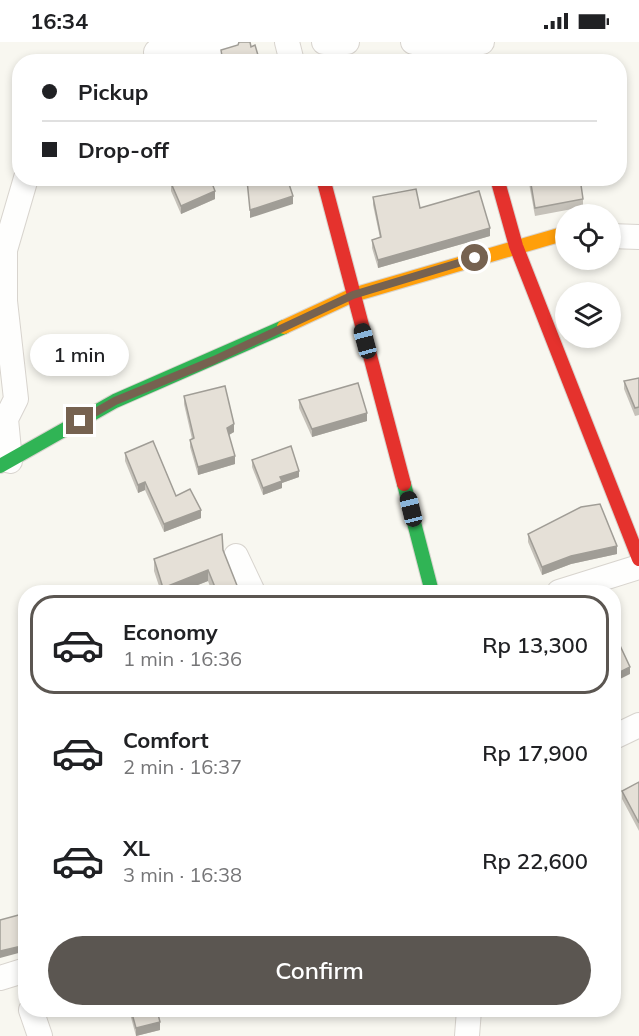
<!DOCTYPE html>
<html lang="en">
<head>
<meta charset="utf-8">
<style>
  body { margin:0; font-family:Mulish,sans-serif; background:#f2f2f2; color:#202124; height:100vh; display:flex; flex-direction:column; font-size:22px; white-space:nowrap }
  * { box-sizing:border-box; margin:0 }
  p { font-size:20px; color:#757577 }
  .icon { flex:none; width:33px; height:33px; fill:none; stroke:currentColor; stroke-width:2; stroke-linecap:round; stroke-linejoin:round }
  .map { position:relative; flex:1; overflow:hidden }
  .panel { position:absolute; left:18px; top:543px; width:603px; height:432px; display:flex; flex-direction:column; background:#fff; border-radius:24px; box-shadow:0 3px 9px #0003 }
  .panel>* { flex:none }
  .guide { position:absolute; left:12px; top:12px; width:615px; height:132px; border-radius:24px; box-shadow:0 3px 9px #0003; display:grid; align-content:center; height:132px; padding:0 30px; background:#fff }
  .tools { position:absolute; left:555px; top:162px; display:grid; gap:12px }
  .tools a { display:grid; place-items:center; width:66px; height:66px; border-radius:50%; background:#fff; box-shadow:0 3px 9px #0003; font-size:30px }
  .end { position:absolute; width:27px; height:27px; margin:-14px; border:8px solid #766250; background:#fff; box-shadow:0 0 0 3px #fff }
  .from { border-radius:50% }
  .bubble { position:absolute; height:42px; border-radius:21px; background:#fff; box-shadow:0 3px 9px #0003; font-size:20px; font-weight:600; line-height:42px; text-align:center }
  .car { position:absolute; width:18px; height:36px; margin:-18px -9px; border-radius:8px; box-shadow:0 0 4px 2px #0007; background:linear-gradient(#222 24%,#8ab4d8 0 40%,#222 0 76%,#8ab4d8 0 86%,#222 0) }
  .guide b { display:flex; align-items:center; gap:21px; height:57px; font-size:22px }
  .guide b+b { border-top:2px solid #e0e0e0 }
  .guide i { width:15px; height:15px; background:#202124 }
  ul { padding:10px 0 0; list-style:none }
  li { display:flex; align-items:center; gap:18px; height:99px; margin:0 12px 9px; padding:0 18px; border:3px solid transparent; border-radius:24px }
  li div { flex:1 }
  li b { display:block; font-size:22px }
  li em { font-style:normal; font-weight:600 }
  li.selected { border-color:#5b5651 }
  li>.icon { width:54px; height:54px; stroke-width:1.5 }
  .action { display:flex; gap:12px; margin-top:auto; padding:12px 30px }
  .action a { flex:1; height:69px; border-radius:36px; background:#5b5651; color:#fff; font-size:24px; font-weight:600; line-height:69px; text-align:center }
  .status { display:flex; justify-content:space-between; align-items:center; height:42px; padding:0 30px; background:#fff; direction:ltr }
  .status svg { height:16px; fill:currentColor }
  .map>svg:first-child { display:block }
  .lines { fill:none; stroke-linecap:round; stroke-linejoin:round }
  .street-casing { stroke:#d8d4ce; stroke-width:26 }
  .fast-casing { stroke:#d8d4ce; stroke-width:16 }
  .slow-casing { stroke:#d8d4ce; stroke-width:16 }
  .jam-casing { stroke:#d8d4ce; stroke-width:16 }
  .street { stroke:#fefefd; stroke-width:24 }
  .fast { stroke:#30b455; stroke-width:14 }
  .slow { stroke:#ff9f0a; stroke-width:14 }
  .jam { stroke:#e5322d; stroke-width:14 }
  .wall { fill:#c5c1b9 }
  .shaded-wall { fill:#a09d96 }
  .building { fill:#e5e0d7; stroke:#a09d96; stroke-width:1.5 }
  .route { stroke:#766250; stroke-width:8 }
</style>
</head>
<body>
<div class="status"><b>16:34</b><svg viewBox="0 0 49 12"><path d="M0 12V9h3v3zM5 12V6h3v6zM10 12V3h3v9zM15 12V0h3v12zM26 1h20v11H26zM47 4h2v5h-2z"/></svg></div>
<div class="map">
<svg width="639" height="994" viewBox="0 0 639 994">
  <rect width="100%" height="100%" fill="#f8f7f0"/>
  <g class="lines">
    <defs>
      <g id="street">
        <polyline points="287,0 292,20"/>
        <polyline points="324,0 347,0"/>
        <polyline points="413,0 460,2 482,0"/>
        <polyline points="156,10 229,0"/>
        <polyline points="610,194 639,195"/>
        <polyline points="10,419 6,377 16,357 5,259 5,208 26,136"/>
        <polyline points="236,514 253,550"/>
        <polyline points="559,550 639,525"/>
        <polyline points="614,695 639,683"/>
        <polyline points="0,936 26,928"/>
        <polyline points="31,968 40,994"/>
        <polyline points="467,994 469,968"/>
      </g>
      <g id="fast">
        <polyline points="0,424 115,359 284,285"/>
        <polyline points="404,442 432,550"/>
      </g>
      <polyline id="slow" points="284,285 353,253 566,191"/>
      <g id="jam">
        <polyline points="323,136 404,442"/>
        <polyline points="497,136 516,204 639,517"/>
      </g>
    </defs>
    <use href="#street" class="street-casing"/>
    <use href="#fast" class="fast-casing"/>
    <use href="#slow" class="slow-casing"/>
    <use href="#jam" class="jam-casing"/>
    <use href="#street" class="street"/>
    <use href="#fast" class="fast"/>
    <use href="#slow" class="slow"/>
    <use href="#jam" class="jam"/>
  </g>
  <g class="wall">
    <polygon points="528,136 580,136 583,157 583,165 535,174"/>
    <polygon points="171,141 215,157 181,172 171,149"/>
    <polygon points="373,155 420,166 490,194 378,226 372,206 372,198 380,196 373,163"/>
    <polygon points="639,336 639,373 635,374 624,347 624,339"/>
    <polygon points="184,354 234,390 229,393 235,422 198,433 190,405 190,398 192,397 184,362"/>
    <polygon points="299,358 367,379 312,395 299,366"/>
    <polygon points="125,411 176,454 201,476 164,490 145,448 138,451 125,419"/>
    <polygon points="252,418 299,435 282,441 282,446 263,453 252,425"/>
    <polygon points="528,492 617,512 571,522 542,533 528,500"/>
    <polygon points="223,508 238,550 212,550 208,539 180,550 161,550 154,529 154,517"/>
    <polygon points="639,740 639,789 622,757 622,749"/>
    <polygon points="129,968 157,968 160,988 136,994"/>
  </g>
  <g class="shaded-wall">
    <polygon points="215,149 215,157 181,172 181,164"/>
    <polygon points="293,154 293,162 250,176 250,168"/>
    <polygon points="490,186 490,194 378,226 378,218"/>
    <polygon points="367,371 367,379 312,395 312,387"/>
    <polygon points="234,382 234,390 227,394 227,386"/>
    <polygon points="235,414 235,422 198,433 198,425"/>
    <polygon points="299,429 299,435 282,441 282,446 263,453 263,446 280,435"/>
    <polygon points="145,440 145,448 138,451 138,443"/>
    <polygon points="201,468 201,476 164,490 164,482"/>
    <polygon points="617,504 617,512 571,522 542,533 542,525 571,514"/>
    <polygon points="208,528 208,539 180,550 163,550 163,546"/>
    <polygon points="238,546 238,550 225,550"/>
    <polygon points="630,625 630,632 614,640 614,633"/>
    <polygon points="618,838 618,846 614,848 614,840"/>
    <polygon points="26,903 26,909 0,916 0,909"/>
    <polygon points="160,980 160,988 136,994 136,986"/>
  </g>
  <g class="building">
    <polygon points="239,0 250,0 251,5 255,3 260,20 221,20 220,15 222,14 221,8 238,3"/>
    <polygon points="181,136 210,136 215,149 181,164 171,141"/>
    <polygon points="253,136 287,136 293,154 250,168 247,138"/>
    <polygon points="530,136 580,136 583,157 535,166"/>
    <polygon points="416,147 420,166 479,149 490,186 378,218 372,198 381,195 373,155"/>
    <polygon points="639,336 639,365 635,366 624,339"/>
    <polygon points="358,341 367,371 312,387 299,358"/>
    <polygon points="225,344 234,382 227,386 235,414 198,425 190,398 194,396 184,354"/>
    <polygon points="153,399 176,454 190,447 201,468 164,482 145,440 138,443 125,411"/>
    <polygon points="291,404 299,429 280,435 282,439 263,446 252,418"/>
    <polygon points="600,462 617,504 571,514 542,525 528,492 581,465"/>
    <polygon points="222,492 223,508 238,546 225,550 217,550 208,528 163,546 154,517"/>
    <polygon points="616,595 630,625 614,633 614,597"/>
    <polygon points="639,740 639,781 622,749"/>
    <polygon points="614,828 618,838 614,840"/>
    <polygon points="26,871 26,903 0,909 0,878"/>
    <polygon points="131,968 157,968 160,980 136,986"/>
  </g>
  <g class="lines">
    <polyline class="route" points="80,379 115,359 214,318 353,253 475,216"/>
  </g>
</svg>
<div class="tools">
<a><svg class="icon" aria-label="locate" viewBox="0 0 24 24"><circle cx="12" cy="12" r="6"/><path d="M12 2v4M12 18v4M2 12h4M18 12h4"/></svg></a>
<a><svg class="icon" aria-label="layers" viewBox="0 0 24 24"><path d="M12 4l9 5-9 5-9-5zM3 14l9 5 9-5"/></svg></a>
</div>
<i class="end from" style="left:475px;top:216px"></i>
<i class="end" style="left:80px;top:379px"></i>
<div class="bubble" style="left:30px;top:292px;width:99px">1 min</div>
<i class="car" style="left:365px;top:299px;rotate:345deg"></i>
<i class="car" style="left:411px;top:467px;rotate:346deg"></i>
<div class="guide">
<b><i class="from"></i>Pickup</b>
<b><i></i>Drop-off</b>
</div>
<section class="panel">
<ul>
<li class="selected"><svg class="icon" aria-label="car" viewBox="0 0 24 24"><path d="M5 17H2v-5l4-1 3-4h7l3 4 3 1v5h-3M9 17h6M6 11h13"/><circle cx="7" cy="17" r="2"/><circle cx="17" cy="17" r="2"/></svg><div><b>Economy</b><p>1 min · 16:36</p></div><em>Rp 13,300</em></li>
<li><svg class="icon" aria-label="car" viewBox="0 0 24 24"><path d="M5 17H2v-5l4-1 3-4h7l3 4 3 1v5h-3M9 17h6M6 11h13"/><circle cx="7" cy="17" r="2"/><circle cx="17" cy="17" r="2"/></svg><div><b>Comfort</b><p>2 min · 16:37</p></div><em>Rp 17,900</em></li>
<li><svg class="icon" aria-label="car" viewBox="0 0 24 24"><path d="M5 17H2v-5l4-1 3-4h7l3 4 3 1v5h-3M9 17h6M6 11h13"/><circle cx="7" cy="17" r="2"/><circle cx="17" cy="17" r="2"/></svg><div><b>XL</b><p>3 min · 16:38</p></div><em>Rp 22,600</em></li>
</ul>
<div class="action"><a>Confirm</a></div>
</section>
</div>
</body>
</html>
